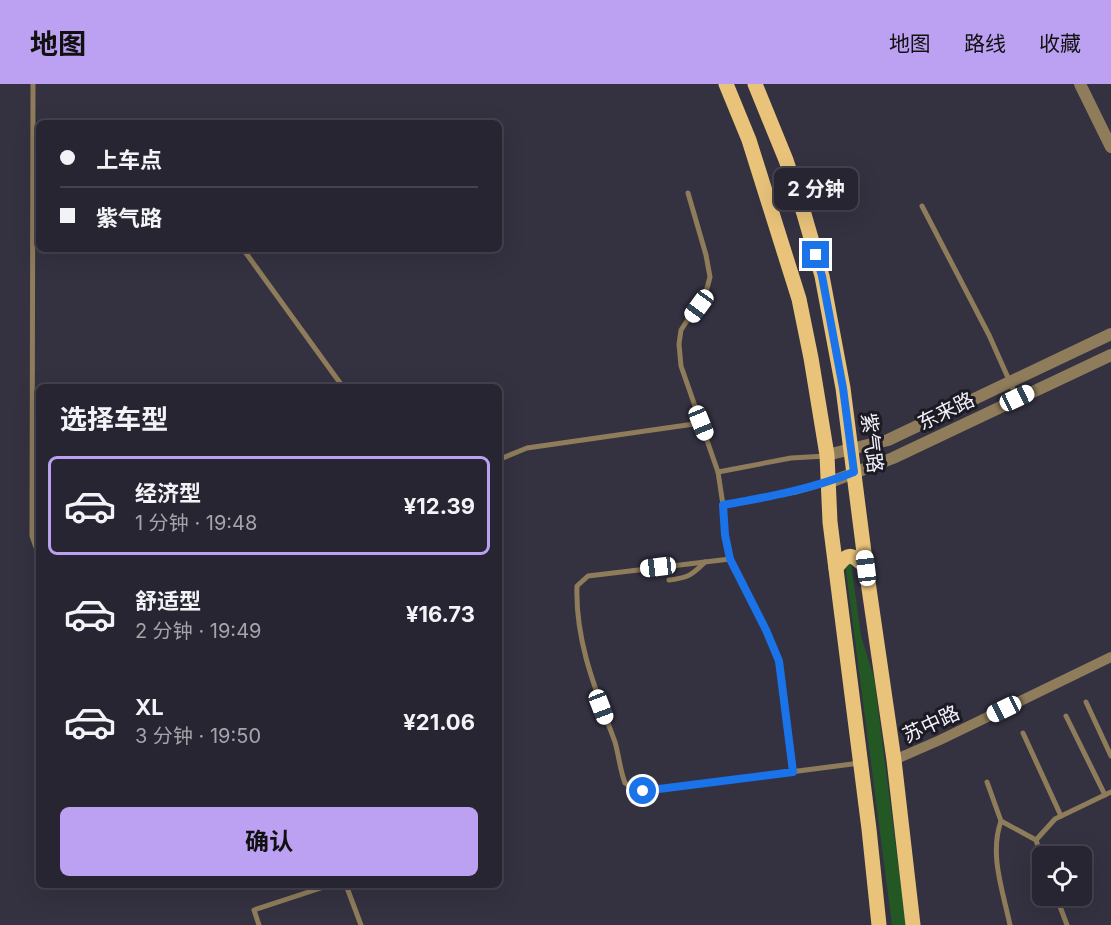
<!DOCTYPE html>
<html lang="zh">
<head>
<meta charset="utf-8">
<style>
  body { margin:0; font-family:Inter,"Noto Sans SC",sans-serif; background:#33313d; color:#f1f3f6; height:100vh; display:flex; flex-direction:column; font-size:22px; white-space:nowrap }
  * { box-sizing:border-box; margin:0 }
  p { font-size:20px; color:#a4a5ab }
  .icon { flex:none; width:33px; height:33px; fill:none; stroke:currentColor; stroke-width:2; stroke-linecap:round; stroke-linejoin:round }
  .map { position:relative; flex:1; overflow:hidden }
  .sheet { position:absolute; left:36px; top:300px; width:466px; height:504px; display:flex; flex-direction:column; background:#272531; border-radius:9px; box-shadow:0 6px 24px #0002,0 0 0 2px #43424d }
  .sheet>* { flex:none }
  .banner { position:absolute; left:36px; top:36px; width:466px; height:132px; border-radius:9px; box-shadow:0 6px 24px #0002,0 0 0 2px #43424d; display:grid; align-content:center; height:132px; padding:0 24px; background:#272531 }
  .buttons { position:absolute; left:1032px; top:762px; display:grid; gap:12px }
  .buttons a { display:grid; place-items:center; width:60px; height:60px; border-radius:9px; background:#272531; box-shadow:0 6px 24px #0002,0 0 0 2px #43424d; font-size:30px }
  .end { position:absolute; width:27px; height:27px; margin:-14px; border:8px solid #1a73e8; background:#fff; box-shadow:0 0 0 3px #fff }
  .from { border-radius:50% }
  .bubble { position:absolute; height:42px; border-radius:9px; background:#272531; box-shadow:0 6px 24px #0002,0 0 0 2px #43424d; font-size:20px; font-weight:700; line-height:42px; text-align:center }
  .car { position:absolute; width:18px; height:36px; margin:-18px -9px; border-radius:8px; box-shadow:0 0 4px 2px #0007; background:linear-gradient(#fff 24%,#345 0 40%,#fff 0 76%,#345 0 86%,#fff 0) }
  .banner b { display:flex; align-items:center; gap:21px; height:57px; font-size:22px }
  .banner b+b { border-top:2px solid #43424d }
  .banner i { width:15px; height:15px; background:#f1f3f6 }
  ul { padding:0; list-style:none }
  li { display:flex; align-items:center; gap:18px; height:99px; margin:0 12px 9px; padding:0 12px; border:3px solid transparent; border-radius:9px }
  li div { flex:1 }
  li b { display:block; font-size:22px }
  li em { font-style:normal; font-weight:700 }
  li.selected { border-color:#bca0f2 }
  li>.icon { width:54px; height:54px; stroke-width:1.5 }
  h2 { padding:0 24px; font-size:27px; line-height:72px }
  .button { display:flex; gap:12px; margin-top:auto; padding:12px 24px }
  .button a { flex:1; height:69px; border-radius:9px; background:#bca0f2; color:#111; font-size:24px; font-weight:700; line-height:69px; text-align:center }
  header { display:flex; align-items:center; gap:36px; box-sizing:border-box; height:84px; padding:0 30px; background:#bca0f2; color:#111 }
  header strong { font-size:28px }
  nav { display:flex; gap:33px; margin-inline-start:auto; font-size:21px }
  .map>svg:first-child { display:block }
  .green { fill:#235824 }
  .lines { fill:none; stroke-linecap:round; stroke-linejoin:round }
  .service { stroke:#8e7c5a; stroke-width:5 }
  .minor { stroke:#8e7c5a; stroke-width:10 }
  .tertiary { stroke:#8e7c5a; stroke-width:12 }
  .primary { stroke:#e9c37a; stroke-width:15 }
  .route { stroke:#1a73e8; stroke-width:8 }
  .labels { text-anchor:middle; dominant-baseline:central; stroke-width:6; stroke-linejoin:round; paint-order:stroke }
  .street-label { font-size:20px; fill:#f3f2fc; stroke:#1c1a22 }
</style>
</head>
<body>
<header>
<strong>地图</strong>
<nav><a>地图</a><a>路线</a><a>收藏</a></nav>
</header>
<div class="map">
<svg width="1111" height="841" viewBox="0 0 1111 841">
  <rect width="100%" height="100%" fill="#343141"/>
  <polygon class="green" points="845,479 851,479 861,552 874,594 906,841 892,841"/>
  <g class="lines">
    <g class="service">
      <polyline points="33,0 32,452 39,472"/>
      <polyline points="688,109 706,171 710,193 706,208 681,246 679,260 681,282 718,388 723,421 725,451 730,475 766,546 779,577 793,688"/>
      <polyline points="922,122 989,251 1017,314"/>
      <polyline points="243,165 343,303"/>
      <polyline points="500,375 527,364 701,339"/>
      <polyline points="718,388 791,374 826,372"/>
      <polyline points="723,421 796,408 827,399"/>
      <path d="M 730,475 L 588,492 L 577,502 C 575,557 596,607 615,658 C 619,672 620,686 625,699 L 636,706 L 643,707 L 860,679"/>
      <path d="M 669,496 C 688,494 692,491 705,478"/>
      <polyline points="1086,618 1111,672"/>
      <polyline points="1066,632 1105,711"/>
      <polyline points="1023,649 1061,732"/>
      <polyline points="987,698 1001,737 1036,756 1042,774"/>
      <path d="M 1001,737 C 989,771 1003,807 1010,841"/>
      <polyline points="1036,756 1055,735 1111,708"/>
      <polyline points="346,801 361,841"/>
      <polyline points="1056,812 1067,841"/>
      <polyline points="259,841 254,826 330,801"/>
    </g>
    <polyline class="minor" points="894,676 940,656 1111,573"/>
    <g class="tertiary">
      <polyline points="1080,0 1111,63"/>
      <polyline points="827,371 888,356 1111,250"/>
      <polyline points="828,399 893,374 1111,271"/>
    </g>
    <g class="primary">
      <polyline points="726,0 749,56 799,215 811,274 827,371 830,438 869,745 879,841"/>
      <polyline points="755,0 786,76 804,130 822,192 843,304 866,484 894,676 913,841"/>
      <path d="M 836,484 C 848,467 853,470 866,484"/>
    </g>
  </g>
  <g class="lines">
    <path class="route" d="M 643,707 L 793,688 L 779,577 L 766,546 L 730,475 L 725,451 L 723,421 C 768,413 812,405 854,388 L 843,304 L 822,192 L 816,171"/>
  </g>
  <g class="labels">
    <g class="street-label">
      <text transform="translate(946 327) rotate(-26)">东来路</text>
      <text transform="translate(872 359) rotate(83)">紫气路</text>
      <text transform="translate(931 640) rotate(-25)">苏中路</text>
    </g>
  </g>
</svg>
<div class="buttons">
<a><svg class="icon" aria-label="locate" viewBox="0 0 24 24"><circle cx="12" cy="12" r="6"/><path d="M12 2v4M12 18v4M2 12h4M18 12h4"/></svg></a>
</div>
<i class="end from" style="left:643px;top:707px"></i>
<i class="end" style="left:816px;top:171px"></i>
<div class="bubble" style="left:774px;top:84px;width:84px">2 分钟</div>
<i class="car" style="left:699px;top:222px;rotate:216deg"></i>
<i class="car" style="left:1017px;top:314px;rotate:65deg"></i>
<i class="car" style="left:701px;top:339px;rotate:158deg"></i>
<i class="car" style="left:658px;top:483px;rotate:263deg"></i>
<i class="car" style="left:866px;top:484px;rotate:353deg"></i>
<i class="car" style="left:601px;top:623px;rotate:159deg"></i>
<i class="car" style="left:1004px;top:625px;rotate:244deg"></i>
<div class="banner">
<b><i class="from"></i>上车点</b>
<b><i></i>紫气路</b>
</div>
<section class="sheet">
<h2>选择车型</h2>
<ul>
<li class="selected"><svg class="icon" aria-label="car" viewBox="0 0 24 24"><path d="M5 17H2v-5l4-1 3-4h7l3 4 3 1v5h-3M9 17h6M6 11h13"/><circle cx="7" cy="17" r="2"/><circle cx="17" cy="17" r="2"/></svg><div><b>经济型</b><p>1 分钟 · 19:48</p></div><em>¥12.39</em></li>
<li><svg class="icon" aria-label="car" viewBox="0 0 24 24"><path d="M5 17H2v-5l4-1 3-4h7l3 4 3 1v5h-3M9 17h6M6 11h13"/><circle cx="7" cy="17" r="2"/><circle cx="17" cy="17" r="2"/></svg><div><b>舒适型</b><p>2 分钟 · 19:49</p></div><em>¥16.73</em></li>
<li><svg class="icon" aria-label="car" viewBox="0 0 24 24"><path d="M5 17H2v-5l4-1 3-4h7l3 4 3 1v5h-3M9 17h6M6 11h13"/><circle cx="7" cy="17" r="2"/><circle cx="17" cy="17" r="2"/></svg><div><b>XL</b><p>3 分钟 · 19:50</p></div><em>¥21.06</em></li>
</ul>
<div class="button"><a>确认</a></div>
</section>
</div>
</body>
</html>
